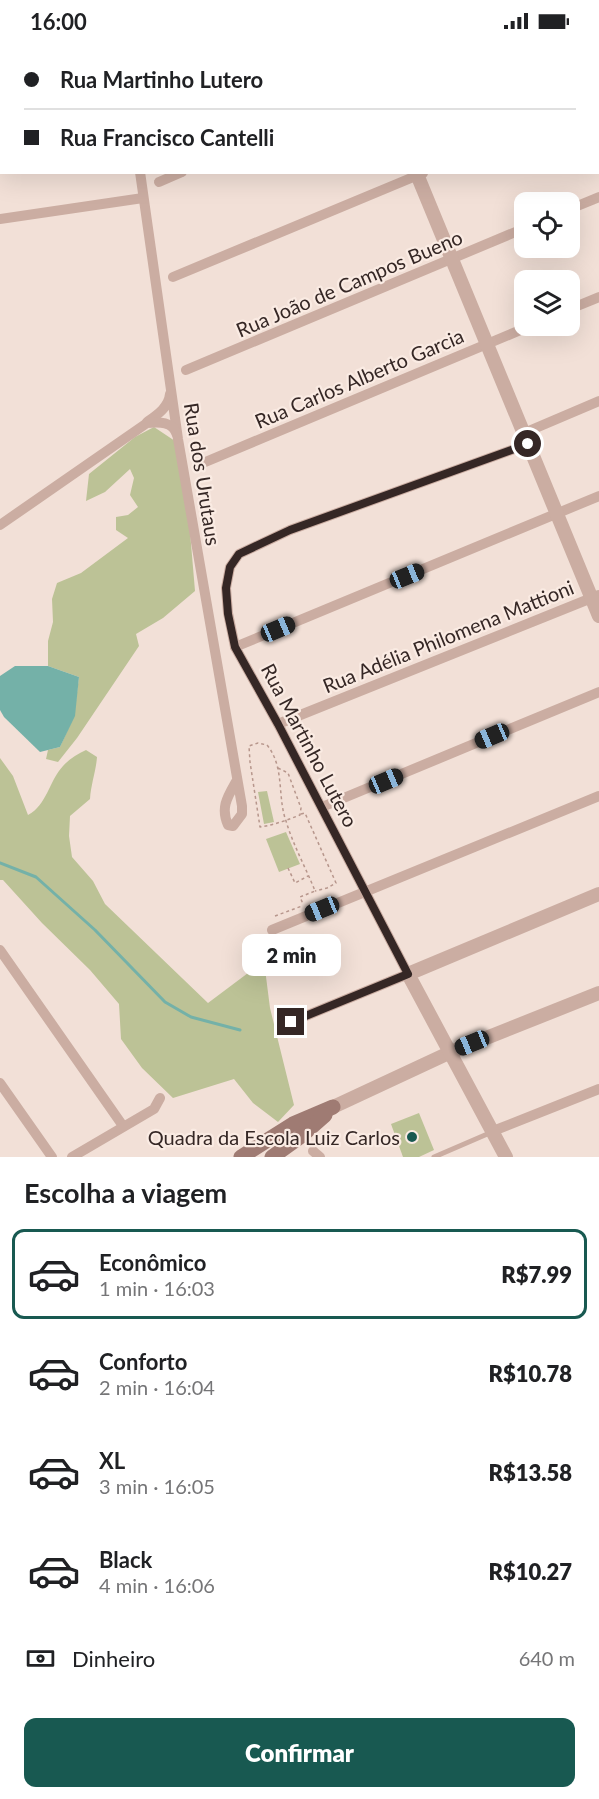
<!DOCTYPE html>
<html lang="pt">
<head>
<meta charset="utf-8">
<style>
  body { margin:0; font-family:Lato,sans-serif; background:#f2f2f2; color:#202124; height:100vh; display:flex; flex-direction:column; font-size:22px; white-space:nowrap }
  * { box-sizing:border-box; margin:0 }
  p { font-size:20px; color:#757577 }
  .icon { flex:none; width:33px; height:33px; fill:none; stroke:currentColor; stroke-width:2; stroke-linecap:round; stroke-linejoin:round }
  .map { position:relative; height:1115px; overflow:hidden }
  .panel { display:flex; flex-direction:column; background:#fff; flex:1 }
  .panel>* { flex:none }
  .top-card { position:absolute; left:0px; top:0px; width:600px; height:132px; box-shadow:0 6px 24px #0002; display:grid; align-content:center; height:132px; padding:0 24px; background:#fff }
  .controls { position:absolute; left:514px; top:150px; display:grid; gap:12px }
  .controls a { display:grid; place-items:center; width:66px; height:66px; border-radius:12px; background:#fff; box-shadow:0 6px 24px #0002; font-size:30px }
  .end { position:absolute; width:27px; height:27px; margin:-14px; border:8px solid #352725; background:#fff; box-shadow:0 0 0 3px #fff }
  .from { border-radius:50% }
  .bubble { position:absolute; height:42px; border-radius:12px; background:#fff; box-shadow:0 6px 24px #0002; font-size:20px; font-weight:800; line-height:42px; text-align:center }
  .car { position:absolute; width:18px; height:36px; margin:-18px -9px; border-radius:8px; box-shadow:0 0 4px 2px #0007; background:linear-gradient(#222 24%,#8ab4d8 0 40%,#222 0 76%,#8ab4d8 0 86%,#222 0) }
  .top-card b { display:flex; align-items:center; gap:21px; height:57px; font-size:22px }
  .top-card b+b { border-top:2px solid #e0e0e0 }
  .top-card i { width:15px; height:15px; background:#202124 }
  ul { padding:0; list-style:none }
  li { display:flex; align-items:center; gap:18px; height:90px; margin:0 12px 9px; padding:0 12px; border:3px solid transparent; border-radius:12px }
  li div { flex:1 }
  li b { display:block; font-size:22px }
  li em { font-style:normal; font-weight:800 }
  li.on { border-color:#185951 }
  li>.icon { width:54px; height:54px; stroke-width:1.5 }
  h2 { padding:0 24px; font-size:27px; line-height:72px }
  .pay { display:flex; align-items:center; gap:15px; height:66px; padding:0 24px; font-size:22px }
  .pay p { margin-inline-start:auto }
  .primary-button { display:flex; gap:12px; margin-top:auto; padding:12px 24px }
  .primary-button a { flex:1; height:69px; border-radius:12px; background:#185951; color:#fff; font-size:24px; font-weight:800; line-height:69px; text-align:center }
  .status { display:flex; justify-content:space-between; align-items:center; height:42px; padding:0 30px; background:#fff; direction:ltr }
  .status svg { height:16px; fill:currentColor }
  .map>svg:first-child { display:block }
  .green { fill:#bcc296 }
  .water { fill:#74b1a8 }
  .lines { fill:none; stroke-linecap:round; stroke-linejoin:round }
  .stream { stroke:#74b1a8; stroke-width:3 }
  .path { stroke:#b7968c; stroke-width:1.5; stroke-dasharray:3 3; stroke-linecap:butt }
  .service { stroke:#cbada2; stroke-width:5 }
  .minor { stroke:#cbada2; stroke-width:10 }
  .tertiary { stroke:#cbada2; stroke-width:14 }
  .secondary { stroke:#9f7b73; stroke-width:15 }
  .primary { stroke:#785a55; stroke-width:15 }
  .route { stroke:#352725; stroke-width:8 }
  .poi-dot { fill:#185951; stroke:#faebe3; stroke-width:2 }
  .labels { text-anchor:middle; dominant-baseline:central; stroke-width:4.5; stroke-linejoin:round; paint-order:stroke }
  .street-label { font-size:20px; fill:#352725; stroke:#faebe3 }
  .poi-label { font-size:20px; fill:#352725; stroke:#faebe3; text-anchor:end }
</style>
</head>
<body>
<div class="status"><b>16:00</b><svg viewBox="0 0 49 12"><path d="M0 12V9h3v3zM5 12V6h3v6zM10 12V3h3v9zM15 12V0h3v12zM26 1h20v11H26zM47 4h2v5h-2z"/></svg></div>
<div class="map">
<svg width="599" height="1115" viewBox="0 0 599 1115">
  <rect width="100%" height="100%" fill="#f2e0d7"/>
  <g class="green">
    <polygon points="154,385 175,399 190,490 195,549 163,576 136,592 139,604 77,696 58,720 46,717 48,708 60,705 74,674 79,635 48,624 48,599 53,580 52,557 57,541 81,531 128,496 116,488 116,475 128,473 138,465 130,453 134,436 130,427 105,450 86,459 89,432 135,395"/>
    <path d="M 86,708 L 97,715 C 96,729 91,742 90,757 L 70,774 L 69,794 L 72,815 L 93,839 L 105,862 L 208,961 L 264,919 L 270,966 L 294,1063 L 278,1080 L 253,1061 L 234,1037 L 173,1056 L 142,1026 L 121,997 L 119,962 L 90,928 L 42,881 L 3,838 L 0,838 L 0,716 L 13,734 L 28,773 C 47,763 49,739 63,724 C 69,717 78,712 86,708 Z"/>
    <polygon points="267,749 274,780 264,782 258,750"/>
    <polygon points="286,790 300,822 279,830 266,797"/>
    <polygon points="419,1071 434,1108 419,1115 403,1115 391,1082"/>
  </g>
  <polygon class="water" points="15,624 48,624 79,635 75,674 60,705 40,710 4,675 0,668 0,634"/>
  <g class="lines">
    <polyline class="stream" points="0,821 36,835 95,888 165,960 191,975 240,988"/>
    <g class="path">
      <path d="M 278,726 L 288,731 L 301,766 L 300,773 C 287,778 274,783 260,785 L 250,720 L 249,704 L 258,701 L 267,703 C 285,725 277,754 286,779 C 293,803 306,826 315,849 L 300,855 L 303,862"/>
      <polyline points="301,772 305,771 336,841 327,846 315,849"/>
      <polyline points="288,826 295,841 308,834"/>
      <polyline points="275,874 302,864"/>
    </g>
    <polyline class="service" points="434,1115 492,1090"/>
    <g class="minor">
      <polyline points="122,0 122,2"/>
      <polyline points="491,2 494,0"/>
      <polyline points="598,58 599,58"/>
      <path d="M 140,130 L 178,397 L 242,764 L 242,772 L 233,784 L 228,783 C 220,765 228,754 237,738"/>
      <polyline points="159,140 182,130"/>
      <polyline points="570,167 599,155"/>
      <polyline points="0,177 143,156"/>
      <polyline points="173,235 423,131"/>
      <polyline points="570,267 599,255"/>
      <polyline points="186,328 525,186"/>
      <path d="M 147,380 C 157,373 169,365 170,352"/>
      <polyline points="524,391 599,359"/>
      <polyline points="203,421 530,284"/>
      <path d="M 0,483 L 147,381 C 159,380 173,379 177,393"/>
      <polyline points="235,605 599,454"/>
      <polyline points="278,682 599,553"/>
      <polyline points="322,765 599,650"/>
      <polyline points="272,888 599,754"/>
      <polyline points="0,908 123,1084"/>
      <polyline points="291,980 408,932 278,682 235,605 228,571 226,546 230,525 239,512 290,488 528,402"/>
      <polyline points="0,1041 52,1115"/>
      <polyline points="493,1089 599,1047"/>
      <polyline points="313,1109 320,1115"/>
      <polyline points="72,1115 154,1067 160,1056"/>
    </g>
    <g class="tertiary">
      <polyline points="360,0 361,2"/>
      <polyline points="416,130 599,574"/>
      <polyline points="333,1065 451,1010 599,951"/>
      <polyline points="506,1115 408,932 599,852"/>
    </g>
    <g class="secondary">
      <polyline points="241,1115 293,1082 333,1065"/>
      <polyline points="272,1115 300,1095 325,1073"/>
    </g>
    <g class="primary">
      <polyline points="209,2 213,0"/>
      <polyline points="266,2 270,0"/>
    </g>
  </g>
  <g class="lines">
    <polyline class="route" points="291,980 408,932 278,682 235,605 228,572 226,546 230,525 239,512 290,488 528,402"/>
  </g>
  <circle class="poi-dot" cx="412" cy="1095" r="6"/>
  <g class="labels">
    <g class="street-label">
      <text transform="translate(349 241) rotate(-23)">Rua João de Campos Bueno</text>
      <text transform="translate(359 336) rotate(-23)">Rua Carlos Alberto Garcia</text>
      <text transform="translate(203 432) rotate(81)">Rua dos Urutaus</text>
      <text transform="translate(448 594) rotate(-22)">Rua Adélia Philomena Mattioni</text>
      <text transform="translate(310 703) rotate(62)">Rua Martinho Lutero</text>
    </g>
    <g class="poi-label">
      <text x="400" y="1095">Quadra da Escola Luiz Carlos</text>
    </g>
  </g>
</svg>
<div class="controls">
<a><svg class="icon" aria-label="locate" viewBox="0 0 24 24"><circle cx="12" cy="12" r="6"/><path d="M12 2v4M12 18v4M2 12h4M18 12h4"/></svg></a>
<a><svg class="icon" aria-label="layers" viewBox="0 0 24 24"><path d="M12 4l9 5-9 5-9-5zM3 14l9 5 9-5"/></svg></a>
</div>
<i class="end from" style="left:528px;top:402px"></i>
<i class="end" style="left:291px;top:980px"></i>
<div class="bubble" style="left:242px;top:892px;width:99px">2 min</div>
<i class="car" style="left:407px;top:534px;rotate:68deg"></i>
<i class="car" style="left:278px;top:587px;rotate:67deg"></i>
<i class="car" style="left:492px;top:694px;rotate:247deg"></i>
<i class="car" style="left:386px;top:739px;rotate:67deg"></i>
<i class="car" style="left:322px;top:867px;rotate:248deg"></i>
<i class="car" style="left:472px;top:1001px;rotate:248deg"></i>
<div class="top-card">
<b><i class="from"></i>Rua Martinho Lutero</b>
<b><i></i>Rua Francisco Cantelli</b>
</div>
</div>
<section class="panel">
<h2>Escolha a viagem</h2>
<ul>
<li class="on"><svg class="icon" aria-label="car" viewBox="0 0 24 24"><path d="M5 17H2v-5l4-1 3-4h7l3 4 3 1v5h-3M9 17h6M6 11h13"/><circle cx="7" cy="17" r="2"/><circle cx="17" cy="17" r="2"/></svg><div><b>Econômico</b><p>1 min · 16:03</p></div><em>R$7.99</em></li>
<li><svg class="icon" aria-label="car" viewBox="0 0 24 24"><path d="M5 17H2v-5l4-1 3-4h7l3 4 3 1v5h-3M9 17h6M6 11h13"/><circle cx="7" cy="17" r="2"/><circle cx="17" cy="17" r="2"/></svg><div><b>Conforto</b><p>2 min · 16:04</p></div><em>R$10.78</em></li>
<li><svg class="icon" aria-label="car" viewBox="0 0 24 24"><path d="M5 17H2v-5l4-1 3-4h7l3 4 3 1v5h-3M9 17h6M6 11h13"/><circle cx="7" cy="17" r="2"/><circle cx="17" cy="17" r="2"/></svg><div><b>XL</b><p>3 min · 16:05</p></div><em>R$13.58</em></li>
<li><svg class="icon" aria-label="car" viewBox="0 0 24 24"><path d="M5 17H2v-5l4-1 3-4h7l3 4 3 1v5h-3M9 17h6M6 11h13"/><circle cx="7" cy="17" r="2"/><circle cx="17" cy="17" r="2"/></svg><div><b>Black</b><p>4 min · 16:06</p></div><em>R$10.27</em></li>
</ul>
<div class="pay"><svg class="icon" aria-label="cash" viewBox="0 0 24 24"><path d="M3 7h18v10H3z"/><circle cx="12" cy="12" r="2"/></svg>Dinheiro<p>640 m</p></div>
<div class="primary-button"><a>Confirmar</a></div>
</section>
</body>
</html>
